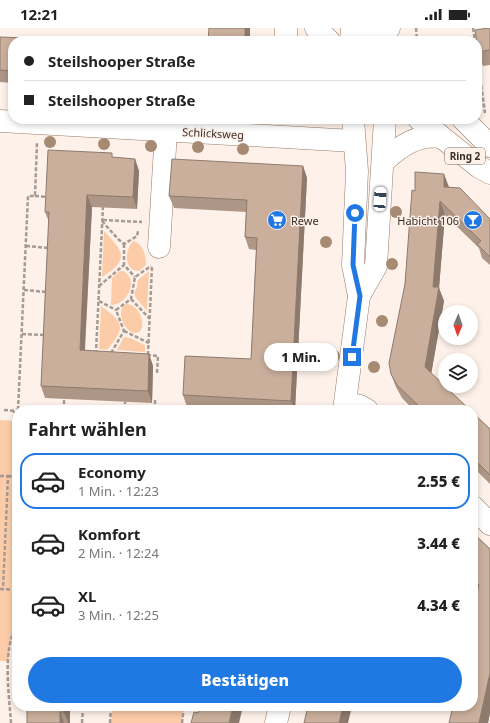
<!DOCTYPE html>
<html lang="de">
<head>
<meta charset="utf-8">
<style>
  body { margin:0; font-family:"Noto Sans",sans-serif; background:#f2f2f2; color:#222; height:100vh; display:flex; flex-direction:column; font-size:15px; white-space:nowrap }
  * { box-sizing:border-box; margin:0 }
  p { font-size:13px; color:#767676 }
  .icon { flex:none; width:22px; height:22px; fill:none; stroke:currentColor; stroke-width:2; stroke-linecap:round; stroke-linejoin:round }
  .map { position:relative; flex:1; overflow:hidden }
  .side { position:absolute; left:12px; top:377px; width:466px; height:306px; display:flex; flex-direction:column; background:#fff; border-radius:16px; box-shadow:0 2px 6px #0003 }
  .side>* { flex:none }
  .top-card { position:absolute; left:8px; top:8px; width:474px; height:88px; border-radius:16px; box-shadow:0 2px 6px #0003; display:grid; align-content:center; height:88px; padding:0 16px; background:#fff }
  .needle { width:26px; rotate:182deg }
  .buttons { position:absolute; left:438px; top:277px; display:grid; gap:8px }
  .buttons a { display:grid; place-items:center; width:40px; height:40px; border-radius:50%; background:#fff; box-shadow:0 2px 6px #0003; font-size:20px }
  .end { position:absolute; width:18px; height:18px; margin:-9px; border:5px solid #2078e2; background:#fff; box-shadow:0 0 0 2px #fff }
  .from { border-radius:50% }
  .bubble { position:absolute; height:28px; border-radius:14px; background:#fff; box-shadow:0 2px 6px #0003; font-size:13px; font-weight:800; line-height:28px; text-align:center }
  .car { position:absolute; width:12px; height:24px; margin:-12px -6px; border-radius:5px; box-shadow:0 0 3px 1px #0007; background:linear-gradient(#fff 24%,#345 0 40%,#fff 0 76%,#345 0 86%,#fff 0) }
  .top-card b { display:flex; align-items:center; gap:14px; height:38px; font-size:15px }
  .top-card b+b { border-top:1px solid #e0e0e0 }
  .top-card i { width:10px; height:10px; background:#222 }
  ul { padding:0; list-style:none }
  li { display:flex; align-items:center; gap:12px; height:56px; margin:0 8px 6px; padding:0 8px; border:2px solid transparent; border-radius:16px }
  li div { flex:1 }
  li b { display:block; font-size:15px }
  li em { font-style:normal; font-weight:800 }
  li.current { border-color:#2078e2 }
  li>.icon { width:36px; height:36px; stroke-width:1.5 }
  h2 { padding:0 16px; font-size:18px; line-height:48px }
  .primary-button { display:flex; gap:8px; margin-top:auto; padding:8px 16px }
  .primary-button a { flex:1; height:46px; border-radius:24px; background:#2078e2; color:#fff; font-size:16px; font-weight:800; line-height:46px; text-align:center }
  .status { display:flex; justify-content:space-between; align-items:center; height:28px; padding:0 20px; background:#fff; direction:ltr }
  .status svg { height:11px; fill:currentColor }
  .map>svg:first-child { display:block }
  .green { fill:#fccca8 }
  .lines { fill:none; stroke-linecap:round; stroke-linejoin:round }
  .minor-casing { stroke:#957c6a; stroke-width:23 }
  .major-casing { stroke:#957c6a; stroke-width:23 }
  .path { stroke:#a69b93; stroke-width:2.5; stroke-dasharray:4 2; stroke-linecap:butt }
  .minor { stroke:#fff; stroke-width:22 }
  .major { stroke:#fff; stroke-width:22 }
  .tree { fill:#a68a72 }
  .wall { fill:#ae9686 }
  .shaded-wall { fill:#8d7a6d }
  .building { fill:#caaf9c; stroke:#8d7a6d }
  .route { stroke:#2078e2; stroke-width:5 }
  .labels { text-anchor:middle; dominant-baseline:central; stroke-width:3; stroke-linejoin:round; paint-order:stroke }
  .shield { fill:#fdf1e9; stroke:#746962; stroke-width:1 }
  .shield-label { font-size:10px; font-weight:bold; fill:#3a2f28 }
  .street-label { font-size:11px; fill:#3a2f28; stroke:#fdf1e9 }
  .poi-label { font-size:11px; fill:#3a2f28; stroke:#fdf1e9; text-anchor:start }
</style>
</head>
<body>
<div class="status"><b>12:21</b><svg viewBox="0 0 49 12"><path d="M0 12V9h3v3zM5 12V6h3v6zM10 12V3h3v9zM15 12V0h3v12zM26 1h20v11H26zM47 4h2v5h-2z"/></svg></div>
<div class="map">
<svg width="490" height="695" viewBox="0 0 490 695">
  <rect width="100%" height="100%" fill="#fdf1e9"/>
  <g class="green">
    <path d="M 104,203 C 125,225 129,232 102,249 Z"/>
    <path d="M 133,213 C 143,215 146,228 146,237 L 139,243 C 123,243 125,221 133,213 Z"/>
    <path d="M 120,243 L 123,243 C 140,252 127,277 111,277 L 112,250 Z"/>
    <polygon points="149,243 147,283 136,270 134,265 137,259 138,252"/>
    <path d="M 126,276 C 142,276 148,304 136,305 C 126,306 114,284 126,276 Z"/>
    <path d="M 101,278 C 124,295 126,299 107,322 L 99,321 Z"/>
    <polygon points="124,309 130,310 145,317 145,324 117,322"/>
    <polygon points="0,392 17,393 17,596 10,616 8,633 0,633"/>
    <polygon points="112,678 184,678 182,695 111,695"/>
  </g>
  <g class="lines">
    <defs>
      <g id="minor">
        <polyline points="386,0 389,0"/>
        <polyline points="286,13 286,0"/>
        <polyline points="351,13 352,0"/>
        <polyline points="0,93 354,113"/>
        <path d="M 383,134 C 400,118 417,106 441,109"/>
        <polyline points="159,219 166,103"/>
        <polyline points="359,268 376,238 385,91"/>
        <polyline points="346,375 360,378 367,382"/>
        <polyline points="344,382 359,268 353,237 357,143 353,91"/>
        <polyline points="473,479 490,496"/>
        <polyline points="276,695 280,678"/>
      </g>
      <g id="major">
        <polyline points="316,0 329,13"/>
        <polyline points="368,0 383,13"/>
        <polyline points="419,91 479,139 490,145"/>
        <polyline points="463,91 490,118"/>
      </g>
    </defs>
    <use href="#minor" class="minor-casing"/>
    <use href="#major" class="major-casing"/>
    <g class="path">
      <polyline points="416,0 417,13"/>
      <polyline points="473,0 475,13"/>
      <polyline points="477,28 485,85"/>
      <polyline points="35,168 48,169"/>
      <polyline points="103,192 142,194"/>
      <polyline points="102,193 118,211 124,216 137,208 138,203"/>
      <polyline points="124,216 124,237 135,249"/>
      <polyline points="26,218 49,220"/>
      <polyline points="99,258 124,237"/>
      <polyline points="24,262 47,264"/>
      <polyline points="131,271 150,291"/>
      <polyline points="99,273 116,282"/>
      <polyline points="124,303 149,315"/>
      <polyline points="22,306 45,307"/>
      <polyline points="98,324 96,324 103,178"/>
      <polyline points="111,325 124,303 116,282 131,271 135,249 151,238"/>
      <polyline points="147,327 158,328 157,345"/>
      <polyline points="148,327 152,238"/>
      <polyline points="4,382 17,383"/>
      <polyline points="18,382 28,168 35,168 37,114"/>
      <polyline points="64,382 64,371"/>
      <polyline points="125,382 125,374"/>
      <polyline points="155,382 155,372"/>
      <polyline points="14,391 14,383"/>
      <polyline points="0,448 8,448 3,561"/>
      <polyline points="8,448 17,449"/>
      <polyline points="0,561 17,562"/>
      <path d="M 11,695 C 9,665 2,623 17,596"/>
      <polyline points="82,695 83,678"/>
      <polyline points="110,695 111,678"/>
      <polyline points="182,695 184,678"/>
    </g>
    <use href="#minor" class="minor"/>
    <use href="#major" class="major"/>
  </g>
  <g class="tree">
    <circle cx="50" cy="114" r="6"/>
    <circle cx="104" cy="116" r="6"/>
    <circle cx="151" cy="118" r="6"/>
    <circle cx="198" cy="119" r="6"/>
    <circle cx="243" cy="121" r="6"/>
    <circle cx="396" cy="184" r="6"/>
    <circle cx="326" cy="214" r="6"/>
    <circle cx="392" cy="236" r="6"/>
    <circle cx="382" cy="293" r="6"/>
    <circle cx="334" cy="328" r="6"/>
    <circle cx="374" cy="339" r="6"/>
  </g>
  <g class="wall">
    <polygon points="490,0 490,37 483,38 478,24"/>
    <polygon points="0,9 13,13 13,55 0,54"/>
    <polygon points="114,130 135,131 139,143 137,181 92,179 85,323 149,326 153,338 152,375 45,370 41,358 49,194 45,184"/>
    <polygon points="303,138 307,150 295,382 236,382 187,379 183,367 251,331 256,222 249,221 245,209 246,184 174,180 169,168"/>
    <polygon points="449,159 490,191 490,237 482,230 479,220 445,187 439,260 444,273 431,345 470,382 414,382 402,370 396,359 391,346 405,256 415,163"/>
    <polygon points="473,385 490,401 490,456 473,439"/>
    <polygon points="473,505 490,521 490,685 488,695 449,695 473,678 477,564 473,560"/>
    <rect x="27" y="678" width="43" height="17"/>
  </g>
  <g class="shaded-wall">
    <rect x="245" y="0" width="5" height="13"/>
    <polygon points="135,131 139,143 137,181 133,169"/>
    <polygon points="303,138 307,150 295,382 294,382 291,373"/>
    <polygon points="444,146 449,159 444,159"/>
    <polygon points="87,167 92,179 84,334 80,322"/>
    <polygon points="440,173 445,187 439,260 444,273 430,353 425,339 433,259"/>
    <polygon points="149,326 153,338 152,375 148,363"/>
    <polygon points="490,645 490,685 488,695 479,695"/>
    <polygon points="65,678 70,678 70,695 68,695 64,684"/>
    <polygon points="233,678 243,678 239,695 229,695"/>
    <polygon points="343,678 352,678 348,695 339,695"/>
    <polygon points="60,684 64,695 60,695"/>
  </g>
  <g class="building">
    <polygon points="209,0 245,0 245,13 208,13"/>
    <polygon points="488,0 490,0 490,22 478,24 475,2"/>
    <polygon points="0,9 101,13 13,13 13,43 0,42"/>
    <polygon points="48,122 112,125 112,129 135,131 133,169 87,167 80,322 149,326 148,363 41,358 49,184 45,184"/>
    <polygon points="172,131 303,138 291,373 183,367 185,328 251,331 257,210 245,209 247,172 169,168"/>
    <polygon points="415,144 444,146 444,159 460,160 490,191 490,229 477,216 481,213 440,173 433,259 439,259 425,339 470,382 423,382 397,357 391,346 389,335 405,256 412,162 415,163"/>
    <polygon points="473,385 490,401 490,447 473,430"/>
    <polygon points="473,505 490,521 490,645 479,695 449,695 453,678 473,678 473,578 479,557 473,550"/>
    <polygon points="27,678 65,678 64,684 60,684 60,695 27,695"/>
    <polygon points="199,678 233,678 229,695 191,695 194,684 198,685"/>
    <polygon points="308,678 343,678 339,695 304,695"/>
  </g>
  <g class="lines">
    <polyline class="route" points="352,329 360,268 353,237 355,185"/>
  </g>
  <defs>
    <symbol id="supermarket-disc" viewBox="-11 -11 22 22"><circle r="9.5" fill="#2078e2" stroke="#fdf1e9"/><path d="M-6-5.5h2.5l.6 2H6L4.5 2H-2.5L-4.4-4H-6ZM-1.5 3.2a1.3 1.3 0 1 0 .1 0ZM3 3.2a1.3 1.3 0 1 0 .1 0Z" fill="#fff"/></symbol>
    <symbol id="bar-disc" viewBox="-11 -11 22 22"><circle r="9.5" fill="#2078e2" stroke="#fdf1e9"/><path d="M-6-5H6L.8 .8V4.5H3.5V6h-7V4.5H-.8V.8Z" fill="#fff"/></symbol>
  </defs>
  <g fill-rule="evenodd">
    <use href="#supermarket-disc" x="266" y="181" width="22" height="22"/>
    <use href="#bar-disc" x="462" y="181" width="22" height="22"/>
  </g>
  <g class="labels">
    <rect class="shield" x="445" y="120" width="40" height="16" rx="3"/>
    <g class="shield-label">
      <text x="465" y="128">Ring 2</text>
    </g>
    <g class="street-label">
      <text transform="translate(213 105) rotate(3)">Schlicksweg</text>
    </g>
    <g class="poi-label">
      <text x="291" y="192">Rewe</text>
      <text x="459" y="192" text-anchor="end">Habicht 106</text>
    </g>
  </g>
</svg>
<div class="buttons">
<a><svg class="needle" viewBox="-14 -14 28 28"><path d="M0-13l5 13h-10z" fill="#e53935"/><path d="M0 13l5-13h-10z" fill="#767676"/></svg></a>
<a><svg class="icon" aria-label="layers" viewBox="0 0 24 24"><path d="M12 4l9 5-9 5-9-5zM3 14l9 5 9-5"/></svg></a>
</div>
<i class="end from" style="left:355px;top:185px"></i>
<i class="end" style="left:352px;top:329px"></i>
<div class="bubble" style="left:264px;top:315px;width:74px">1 Min.</div>
<i class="car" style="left:380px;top:171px;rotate:4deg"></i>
<div class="top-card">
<b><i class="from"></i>Steilshooper Straße</b>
<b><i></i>Steilshooper Straße</b>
</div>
<section class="side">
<h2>Fahrt wählen</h2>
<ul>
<li class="current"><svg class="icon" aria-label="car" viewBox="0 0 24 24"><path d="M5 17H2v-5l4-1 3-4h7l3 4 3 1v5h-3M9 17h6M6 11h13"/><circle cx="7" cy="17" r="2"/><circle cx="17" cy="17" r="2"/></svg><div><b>Economy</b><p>1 Min. · 12:23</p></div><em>2.55 €</em></li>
<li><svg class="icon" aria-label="car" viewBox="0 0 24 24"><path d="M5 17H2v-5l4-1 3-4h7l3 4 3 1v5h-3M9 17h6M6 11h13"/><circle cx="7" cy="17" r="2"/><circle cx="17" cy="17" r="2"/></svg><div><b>Komfort</b><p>2 Min. · 12:24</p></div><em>3.44 €</em></li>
<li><svg class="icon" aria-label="car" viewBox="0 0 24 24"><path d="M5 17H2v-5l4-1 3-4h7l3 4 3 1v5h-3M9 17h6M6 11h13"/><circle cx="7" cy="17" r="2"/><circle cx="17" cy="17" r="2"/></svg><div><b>XL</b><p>3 Min. · 12:25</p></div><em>4.34 €</em></li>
</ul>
<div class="primary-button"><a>Bestätigen</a></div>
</section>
</div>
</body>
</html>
